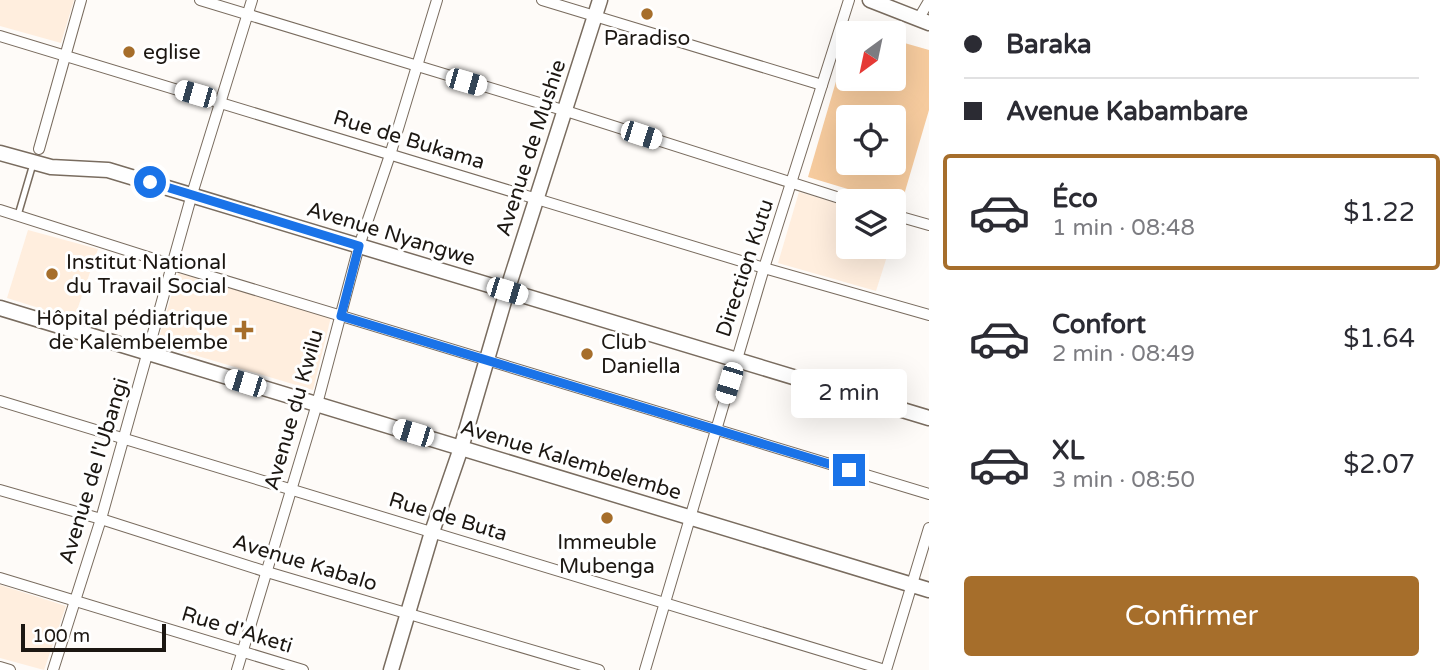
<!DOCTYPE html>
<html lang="fr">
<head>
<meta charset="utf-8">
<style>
  body { margin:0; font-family:"Varela Round",sans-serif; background:#f7f7f7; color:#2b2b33; height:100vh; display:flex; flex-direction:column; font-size:26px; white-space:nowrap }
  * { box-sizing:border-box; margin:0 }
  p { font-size:23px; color:#7c7c81 }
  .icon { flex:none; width:38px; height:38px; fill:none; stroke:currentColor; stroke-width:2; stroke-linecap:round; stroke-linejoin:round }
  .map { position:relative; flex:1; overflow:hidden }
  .sheet { display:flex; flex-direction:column; background:#fff; width:525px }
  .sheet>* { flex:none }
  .top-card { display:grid; align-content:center; height:154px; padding:0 35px; background:#fff }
  .needle { width:46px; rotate:213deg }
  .fabs { position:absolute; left:836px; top:21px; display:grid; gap:14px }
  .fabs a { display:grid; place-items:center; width:70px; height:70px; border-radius:7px; background:#fff; box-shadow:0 7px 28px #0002; font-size:35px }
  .scale { position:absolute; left:21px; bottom:18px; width:145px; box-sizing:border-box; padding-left:7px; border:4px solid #1c1712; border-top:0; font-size:19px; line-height:24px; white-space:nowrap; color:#1c1712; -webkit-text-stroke:5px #fff; paint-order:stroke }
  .end { position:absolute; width:32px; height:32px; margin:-16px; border:9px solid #1a73e8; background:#fff; box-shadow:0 0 0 4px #fff }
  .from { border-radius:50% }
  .bubble { position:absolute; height:49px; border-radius:7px; background:#fff; box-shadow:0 7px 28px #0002; font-size:23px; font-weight:600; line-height:49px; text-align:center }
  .car { position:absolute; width:21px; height:42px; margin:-21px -10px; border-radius:9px; box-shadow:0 0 5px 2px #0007; background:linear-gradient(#fff 24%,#345 0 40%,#fff 0 76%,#345 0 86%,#fff 0) }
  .top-card b { display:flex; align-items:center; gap:24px; height:66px; font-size:26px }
  .top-card b+b { border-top:2px solid #e1e1e2 }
  .top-card i { width:18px; height:18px; background:#2b2b33 }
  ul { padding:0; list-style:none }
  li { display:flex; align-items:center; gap:21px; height:116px; margin:0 14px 10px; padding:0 21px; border:4px solid transparent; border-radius:7px }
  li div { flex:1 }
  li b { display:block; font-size:26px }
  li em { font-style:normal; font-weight:600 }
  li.selected { border-color:#a66e2b }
  li>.icon { width:63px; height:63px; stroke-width:1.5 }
  .action { display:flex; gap:14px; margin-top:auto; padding:14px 35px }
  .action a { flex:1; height:80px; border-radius:7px; background:#a66e2b; color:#fff; font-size:28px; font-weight:600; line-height:80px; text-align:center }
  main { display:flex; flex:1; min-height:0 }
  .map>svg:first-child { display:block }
  .built { fill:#ffeede }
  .green { fill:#f6cb9e; fill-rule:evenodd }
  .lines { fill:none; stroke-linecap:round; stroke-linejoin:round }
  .lane-casing { stroke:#796c5f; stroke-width:8 }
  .street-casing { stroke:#796c5f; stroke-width:12 }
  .secondary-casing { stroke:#796c5f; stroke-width:17 }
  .lane { stroke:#fff; stroke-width:5 }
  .street { stroke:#fff; stroke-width:10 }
  .secondary { stroke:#fff; stroke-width:14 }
  .route { stroke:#1a73e8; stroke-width:9 }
  .poi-dot { fill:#a66e2b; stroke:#fff; stroke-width:2.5 }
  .labels { text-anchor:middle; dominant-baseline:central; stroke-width:6; stroke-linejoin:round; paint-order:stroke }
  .poi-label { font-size:21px; fill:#1c1712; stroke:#fff; text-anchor:start }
  .street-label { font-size:21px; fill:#1c1712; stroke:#fff }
</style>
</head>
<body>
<main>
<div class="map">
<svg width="929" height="670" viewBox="0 0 929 670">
  <rect width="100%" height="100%" fill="#fefbf8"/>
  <g class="built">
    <polygon points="0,0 74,0 61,43 0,26"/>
    <polygon points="799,192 849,207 849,247 890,247 876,291 778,263"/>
    <polygon points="28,230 98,249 74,319 7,298"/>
    <polygon points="178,273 331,317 313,390 157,344"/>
    <polygon points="0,585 66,606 44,670 0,658"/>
  </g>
  <path class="green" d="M 849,37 L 849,79 L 894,79 L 894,40 L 929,50 L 929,110 L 901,205 L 808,177 ZM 849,117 L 894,117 L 894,163 L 849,163 Z"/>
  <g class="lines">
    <defs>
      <polyline id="lane" points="18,215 33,164"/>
      <g id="street">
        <polyline points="200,0 566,111 849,201"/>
        <polyline points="542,0 822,85"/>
        <polyline points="919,18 929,1"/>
        <polyline points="0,36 764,268 929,315"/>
        <polyline points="39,149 81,0"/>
        <polyline points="0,210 173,265 929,494"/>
        <polyline points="894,215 929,225"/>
        <polyline points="0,401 885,670"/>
        <polyline points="0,490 101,519 267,572 599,670"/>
        <polyline points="0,578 303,670"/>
        <polyline points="0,667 10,670"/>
        <polyline points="53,670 101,519 192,194 252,0"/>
        <polyline points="237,670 317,404 359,246 390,155 437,0"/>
        <polyline points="645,670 764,268 849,0"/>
        <polyline points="886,670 929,528"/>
      </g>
      <g id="secondary">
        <polyline points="870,0 929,23"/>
        <polyline points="0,153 51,167 108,170 929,418"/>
        <polyline points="0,308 929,590"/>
        <polyline points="391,670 432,532 461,448 507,291 600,0"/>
      </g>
    </defs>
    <use href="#lane" class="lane-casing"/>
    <use href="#street" class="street-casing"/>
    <use href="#secondary" class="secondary-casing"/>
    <use href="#lane" class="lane"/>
    <use href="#street" class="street"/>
    <use href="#secondary" class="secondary"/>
  </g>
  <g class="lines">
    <polyline class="route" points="150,182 359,246 341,316 849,470"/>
  </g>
  <g class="poi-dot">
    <circle cx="647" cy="14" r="7"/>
    <circle cx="129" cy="52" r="7"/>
    <circle cx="52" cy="274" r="7"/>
    <path d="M240.5 319.5h7v7h7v7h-7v7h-7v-7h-7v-7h7z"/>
    <circle cx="587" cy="354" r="7"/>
    <circle cx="607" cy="518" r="7"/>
  </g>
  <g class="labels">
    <g class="poi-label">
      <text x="647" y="38" text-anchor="middle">Paradiso</text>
      <text x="143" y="52">eglise</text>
      <text x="66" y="262">Institut National<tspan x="66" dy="24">du Travail Social</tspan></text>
      <text x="228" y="318" text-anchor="end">Hôpital pédiatrique<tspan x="228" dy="24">de Kalembelembe</tspan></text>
      <text x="601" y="342">Club<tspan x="601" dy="24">Daniella</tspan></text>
      <text x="607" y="542" text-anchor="middle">Immeuble<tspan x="607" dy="24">Mubenga</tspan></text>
    </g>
    <g class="street-label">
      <text transform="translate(409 140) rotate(17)">Rue de Bukama</text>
      <text transform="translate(531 148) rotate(-72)">Avenue de Mushie</text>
      <text transform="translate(391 234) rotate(17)">Avenue Nyangwe</text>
      <text transform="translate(745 268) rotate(-72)">Direction Kutu</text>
      <text transform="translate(294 410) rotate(-74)">Avenue du Kwilu</text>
      <text transform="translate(571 460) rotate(17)">Avenue Kalembelembe</text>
      <text transform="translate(94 471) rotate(-73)">Avenue de l'Ubangi</text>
      <text transform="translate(448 517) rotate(17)">Rue de Buta</text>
      <text transform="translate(305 563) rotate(17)">Avenue Kabalo</text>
      <text transform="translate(237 630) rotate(17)">Rue d'Aketi</text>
    </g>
  </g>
</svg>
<div class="fabs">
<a><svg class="needle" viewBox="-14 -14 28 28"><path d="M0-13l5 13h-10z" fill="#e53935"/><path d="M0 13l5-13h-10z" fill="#7c7c81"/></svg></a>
<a><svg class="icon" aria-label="locate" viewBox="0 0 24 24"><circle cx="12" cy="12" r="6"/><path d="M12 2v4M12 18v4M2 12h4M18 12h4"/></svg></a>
<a><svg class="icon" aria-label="layers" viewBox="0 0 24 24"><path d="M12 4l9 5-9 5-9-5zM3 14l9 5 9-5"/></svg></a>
</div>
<div class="scale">100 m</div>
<i class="end from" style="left:150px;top:182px"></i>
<i class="end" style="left:849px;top:470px"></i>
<div class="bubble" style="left:791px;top:369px;width:116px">2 min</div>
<i class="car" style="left:466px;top:82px;rotate:106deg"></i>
<i class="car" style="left:195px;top:94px;rotate:286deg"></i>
<i class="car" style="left:641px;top:135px;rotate:108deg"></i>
<i class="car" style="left:507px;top:291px;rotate:107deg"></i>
<i class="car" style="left:245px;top:383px;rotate:287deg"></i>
<i class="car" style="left:729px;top:383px;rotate:197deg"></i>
<i class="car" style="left:413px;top:433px;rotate:287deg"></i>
</div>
<section class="sheet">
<div class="top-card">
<b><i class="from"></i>Baraka</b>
<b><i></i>Avenue Kabambare</b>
</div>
<ul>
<li class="selected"><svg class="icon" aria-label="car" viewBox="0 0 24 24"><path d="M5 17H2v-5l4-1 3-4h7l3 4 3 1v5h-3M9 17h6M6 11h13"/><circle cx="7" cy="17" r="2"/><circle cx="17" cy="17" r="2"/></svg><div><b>Éco</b><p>1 min · 08:48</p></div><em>$1.22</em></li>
<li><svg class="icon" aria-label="car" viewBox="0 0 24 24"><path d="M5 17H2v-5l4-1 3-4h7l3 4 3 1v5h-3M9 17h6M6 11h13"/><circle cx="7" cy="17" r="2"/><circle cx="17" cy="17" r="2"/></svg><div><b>Confort</b><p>2 min · 08:49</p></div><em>$1.64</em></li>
<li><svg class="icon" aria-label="car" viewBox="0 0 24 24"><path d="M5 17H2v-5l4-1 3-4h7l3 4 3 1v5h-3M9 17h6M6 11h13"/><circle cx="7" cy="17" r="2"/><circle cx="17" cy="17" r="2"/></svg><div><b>XL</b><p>3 min · 08:50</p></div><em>$2.07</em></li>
</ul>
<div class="action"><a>Confirmer</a></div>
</section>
</main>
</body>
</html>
